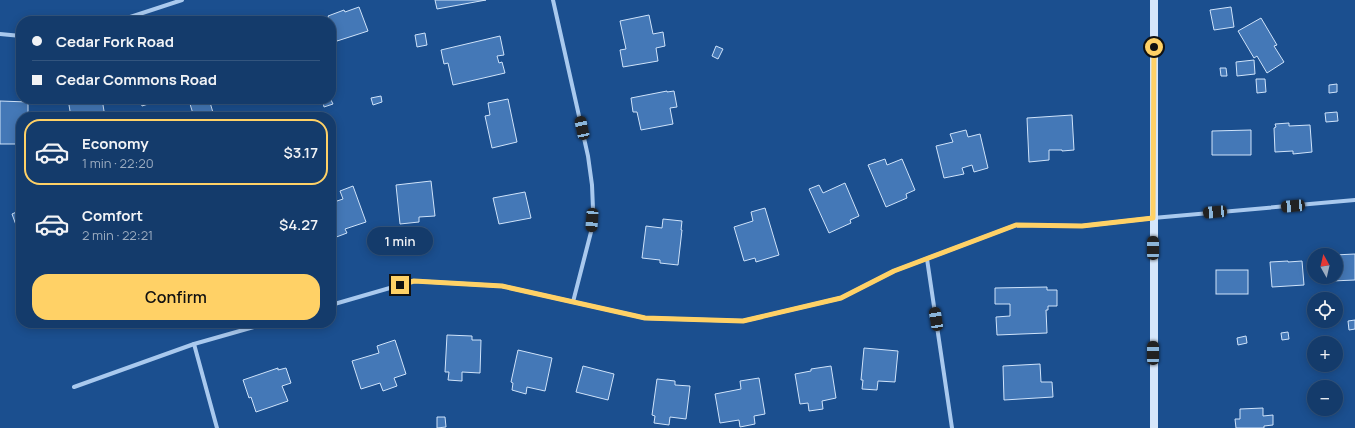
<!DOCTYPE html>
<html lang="en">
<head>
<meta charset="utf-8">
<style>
  body { margin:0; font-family:Manrope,sans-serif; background:#214673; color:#f1f3f6; height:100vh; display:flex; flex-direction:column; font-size:15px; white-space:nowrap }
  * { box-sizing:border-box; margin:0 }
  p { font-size:13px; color:#9dadc1 }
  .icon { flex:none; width:22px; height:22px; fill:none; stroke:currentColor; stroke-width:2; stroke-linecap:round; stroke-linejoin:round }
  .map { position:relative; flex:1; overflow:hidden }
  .drawer { position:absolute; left:16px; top:112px; width:320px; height:216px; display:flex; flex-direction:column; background:#143b6b; border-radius:16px; box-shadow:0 2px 10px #0003,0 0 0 1px #33557e }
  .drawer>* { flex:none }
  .banner { position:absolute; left:16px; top:16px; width:320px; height:88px; border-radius:16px; box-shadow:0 2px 10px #0003,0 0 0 1px #33557e; display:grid; align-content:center; height:88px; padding:0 16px; background:#143b6b }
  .needle { width:26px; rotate:352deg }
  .fabs { position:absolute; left:1307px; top:248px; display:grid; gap:8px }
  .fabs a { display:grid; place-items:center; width:36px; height:36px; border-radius:50%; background:#143b6b; box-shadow:0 2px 10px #0003,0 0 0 1px #33557e; font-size:20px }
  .end { position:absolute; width:18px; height:18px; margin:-9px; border:5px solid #ffd166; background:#111; box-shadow:0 0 0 2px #111 }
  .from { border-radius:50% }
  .bubble { position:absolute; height:28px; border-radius:14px; background:#143b6b; box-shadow:0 2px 10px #0003,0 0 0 1px #33557e; font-size:13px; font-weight:600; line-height:28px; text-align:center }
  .car { position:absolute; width:12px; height:24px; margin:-12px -6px; border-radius:5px; box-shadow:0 0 3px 1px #0007; background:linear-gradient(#222 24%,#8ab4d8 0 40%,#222 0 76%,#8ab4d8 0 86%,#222 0) }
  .banner b { display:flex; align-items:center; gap:14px; height:38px; font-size:15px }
  .banner b+b { border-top:1px solid #33557e }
  .banner i { width:10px; height:10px; background:#f1f3f6 }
  ul { padding:7px 0 0; list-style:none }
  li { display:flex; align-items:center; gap:12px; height:66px; margin:0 8px 6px; padding:0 8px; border:2px solid transparent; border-radius:16px }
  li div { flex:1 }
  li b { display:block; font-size:15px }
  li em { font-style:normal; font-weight:600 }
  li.on { border-color:#ffd166 }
  li>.icon { width:36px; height:36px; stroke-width:1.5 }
  .button { display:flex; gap:8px; margin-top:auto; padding:8px 16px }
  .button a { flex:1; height:46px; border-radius:16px; background:#ffd166; color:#111; font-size:16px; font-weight:600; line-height:46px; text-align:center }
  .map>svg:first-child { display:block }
  .building { fill:#4478b7; stroke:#cfe3fa }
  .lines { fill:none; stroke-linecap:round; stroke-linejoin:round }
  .street { stroke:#a9c9ee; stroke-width:4 }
  .secondary { stroke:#d6e6fa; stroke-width:8 }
  .route { stroke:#ffd166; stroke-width:5 }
</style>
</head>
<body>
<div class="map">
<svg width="1355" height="428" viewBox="0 0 1355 428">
  <rect width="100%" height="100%" fill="#1b4f8f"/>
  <g class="building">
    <polygon points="435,0 486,0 437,9"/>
    <polygon points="359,7 368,31 337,41 328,16 344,10 345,12"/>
    <polygon points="1231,7 1234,27 1214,30 1210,10"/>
    <polygon points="649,15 653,34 663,32 665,46 656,48 658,61 623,67 620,50 626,49 620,21"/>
    <polygon points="1261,18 1277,45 1274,46 1284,62 1267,73 1257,56 1254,58 1238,31"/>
    <polygon points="425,33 427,45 417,47 415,35"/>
    <polygon points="500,36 504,55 497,56 499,63 502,62 505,73 453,85 448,63 444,64 441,50"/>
    <polygon points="716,46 723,49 718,59 712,56"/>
    <polygon points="1254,60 1255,74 1237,76 1236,62"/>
    <polygon points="1220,68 1226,68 1227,76 1221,76"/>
    <polygon points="1256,79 1265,79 1266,92 1257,93"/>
    <polygon points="1337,84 1337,92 1329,93 1329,85"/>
    <polygon points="667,91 667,92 674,91 677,107 670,108 673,124 641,130 637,112 633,112 631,98"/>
    <polygon points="381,96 382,102 373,105 371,98"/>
    <polygon points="68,99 102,99 105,117 71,117"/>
    <polygon points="140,99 164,99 142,106"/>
    <polygon points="209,99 214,116 210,117 194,117 190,104"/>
    <polygon points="508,99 517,142 492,148 485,116 490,115 488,103"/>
    <polygon points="331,100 333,104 324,107 323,102"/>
    <polygon points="0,101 28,102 28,117 21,117 21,144 0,144"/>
    <polygon points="1337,112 1338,121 1326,122 1325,113"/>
    <polygon points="1072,115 1074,150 1062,151 1062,150 1049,150 1049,160 1029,162 1027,118"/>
    <polygon points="1289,123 1289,126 1310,125 1312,152 1293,154 1293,151 1275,152 1274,128 1276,127 1275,124"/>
    <polygon points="966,130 968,137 980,134 988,168 974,172 972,165 962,168 964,174 944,178 936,146 953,142 950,134"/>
    <polygon points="1251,130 1251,155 1212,155 1212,131"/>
    <polygon points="885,159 887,165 902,159 915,190 906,194 907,198 886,207 868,165"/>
    <polygon points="431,181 435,216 419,217 419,222 400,224 396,185"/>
    <polygon points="845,183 859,216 850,220 851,223 829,233 809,189 819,185 823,193"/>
    <polygon points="353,186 366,222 345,229 347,233 331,239 331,203 343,199 340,191"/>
    <polygon points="525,192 531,218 499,224 493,198"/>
    <polygon points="765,208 779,255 756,262 755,258 744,261 734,227 753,221 751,212"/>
    <polygon points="21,210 21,223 16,225 12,214"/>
    <polygon points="663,219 682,221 681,230 682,230 678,265 660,263 660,260 642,258 646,226 662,228"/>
    <polygon points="1355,254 1355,280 1332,281 1331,277 1336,277 1336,255 1334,255"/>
    <polygon points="1288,261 1288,262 1302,261 1304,285 1272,287 1270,262"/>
    <rect x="1216" y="270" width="32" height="24"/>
    <polygon points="1047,287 1047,290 1057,290 1057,306 1048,306 1048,310 1046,310 1047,333 997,335 996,317 1010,316 1010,304 995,304 995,288"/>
    <polygon points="1355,320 1355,329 1349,330 1348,321"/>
    <polygon points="1288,332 1289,339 1282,340 1281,333"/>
    <polygon points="447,335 472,336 472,340 481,340 480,373 462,372 462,381 448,380 449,372 445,372"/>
    <polygon points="1246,336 1247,343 1238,345 1237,338"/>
    <polygon points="395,340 406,374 394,378 397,386 383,391 380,383 361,389 352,361 379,353 377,346"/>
    <polygon points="864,348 898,351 895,382 878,381 877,390 862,389 863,380 861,380"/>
    <polygon points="518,350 552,358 545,391 527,387 526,394 512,390 513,383 511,382"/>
    <polygon points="1040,364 1041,382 1052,382 1053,397 1004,400 1003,366"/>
    <polygon points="583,366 614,374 608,400 576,392"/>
    <polygon points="831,366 836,398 822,401 823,409 809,411 808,403 800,404 795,374 811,371 811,369"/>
    <polygon points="278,368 278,370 286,368 291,383 282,386 288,401 256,412 251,397 249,398 243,380"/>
    <polygon points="759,378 765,414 754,416 755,424 740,427 739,420 720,423 715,394 741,389 740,381"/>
    <polygon points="657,379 675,381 675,385 690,386 686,419 670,417 669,425 654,423 655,416 652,415"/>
    <polygon points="1263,408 1263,416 1273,415 1273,425 1264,426 1264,428 1236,428 1235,419 1240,419 1240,409"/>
    <polygon points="437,417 445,417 446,427 437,428"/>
  </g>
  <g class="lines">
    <g class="street">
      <polyline points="553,0 588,156 592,185 593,209 591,232 573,302"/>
      <polyline points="118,21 182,0"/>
      <polyline points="0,34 21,36"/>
      <polyline points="927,259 952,428"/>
      <polyline points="331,305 414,281 502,286 645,318 743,321 841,298 894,271 1016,225 1082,226 1153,218 1355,200"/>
      <polyline points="194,344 217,428"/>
      <polyline points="74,387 194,344 268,323"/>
    </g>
    <polyline class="secondary" points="1154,428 1154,0"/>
  </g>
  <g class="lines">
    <polyline class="route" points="400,285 414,281 502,286 645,318 743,321 841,298 894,271 1016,225 1082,226 1153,218 1154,47"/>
  </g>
</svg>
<div class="fabs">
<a><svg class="needle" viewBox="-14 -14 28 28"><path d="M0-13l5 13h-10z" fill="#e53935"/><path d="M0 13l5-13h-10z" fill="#9dadc1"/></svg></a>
<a><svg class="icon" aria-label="locate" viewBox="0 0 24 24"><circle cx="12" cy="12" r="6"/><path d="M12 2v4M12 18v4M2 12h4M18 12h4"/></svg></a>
<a>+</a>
<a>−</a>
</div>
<i class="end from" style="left:1154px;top:47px"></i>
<i class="end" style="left:400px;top:285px"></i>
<div class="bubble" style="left:367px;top:227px;width:66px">1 min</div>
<i class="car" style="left:582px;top:128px;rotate:348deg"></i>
<i class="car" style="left:1293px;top:206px;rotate:265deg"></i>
<i class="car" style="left:1215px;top:212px;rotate:265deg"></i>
<i class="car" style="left:592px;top:220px;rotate:184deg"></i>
<i class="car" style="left:1153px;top:248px;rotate:0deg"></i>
<i class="car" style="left:936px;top:319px;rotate:351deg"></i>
<i class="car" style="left:1153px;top:353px;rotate:0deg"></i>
<div class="banner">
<b><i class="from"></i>Cedar Fork Road</b>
<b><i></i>Cedar Commons Road</b>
</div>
<section class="drawer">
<ul>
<li class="on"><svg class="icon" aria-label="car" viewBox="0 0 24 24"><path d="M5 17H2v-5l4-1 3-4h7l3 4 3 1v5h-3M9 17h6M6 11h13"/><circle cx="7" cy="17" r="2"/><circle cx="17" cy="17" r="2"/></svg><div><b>Economy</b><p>1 min · 22:20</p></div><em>$3.17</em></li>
<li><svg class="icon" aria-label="car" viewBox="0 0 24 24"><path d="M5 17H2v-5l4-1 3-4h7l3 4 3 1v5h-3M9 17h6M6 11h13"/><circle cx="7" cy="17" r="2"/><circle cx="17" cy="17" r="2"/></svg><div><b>Comfort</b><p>2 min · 22:21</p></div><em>$4.27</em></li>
</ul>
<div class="button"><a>Confirm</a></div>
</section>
</div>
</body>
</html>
